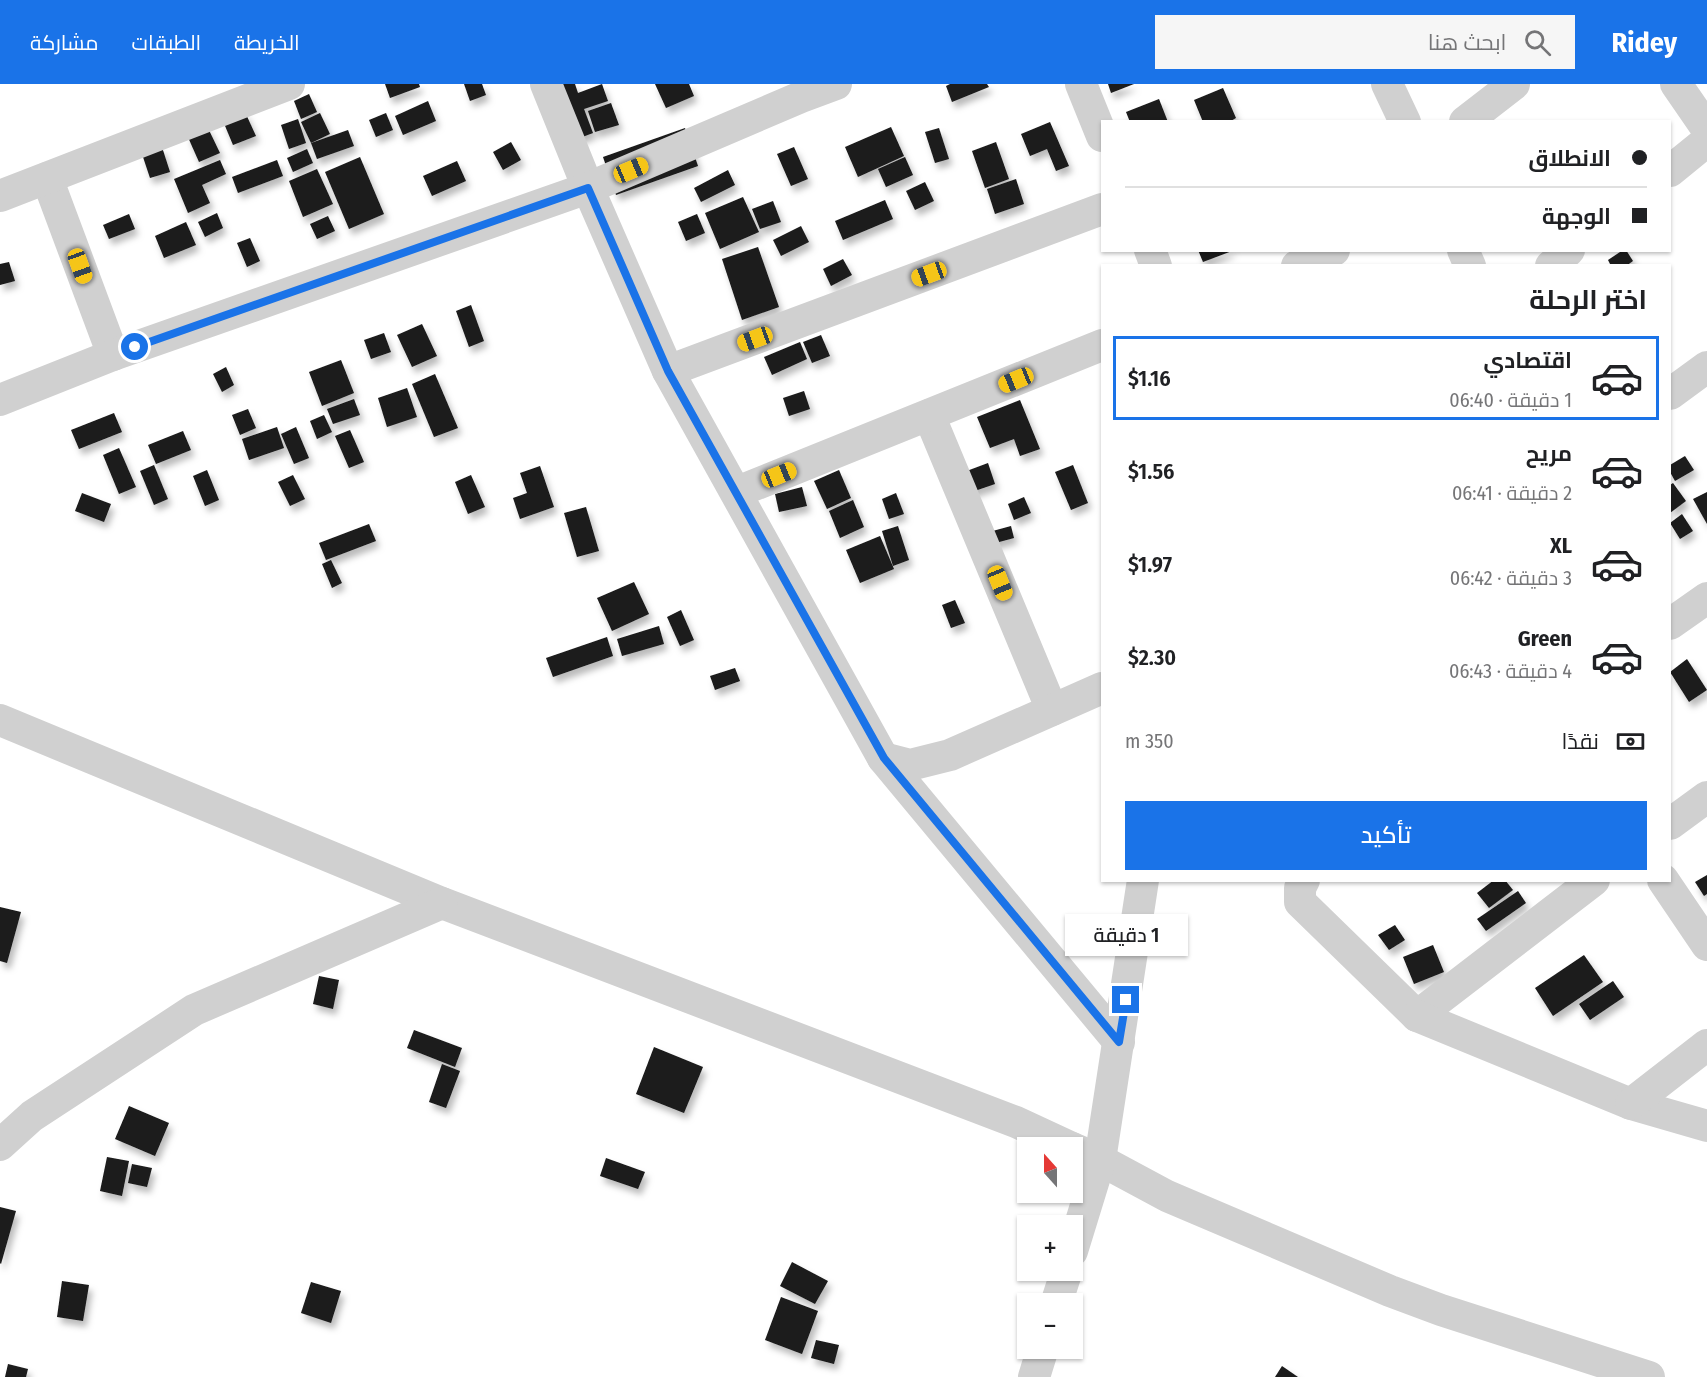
<!DOCTYPE html>
<html lang="ar">
<head>
<meta charset="utf-8">
<style>
  body { margin:0; font-family:"Fira Sans Condensed",Cairo,sans-serif; background:#f6f6f6; color:#202124; direction:rtl; height:100vh; display:flex; flex-direction:column; font-size:22px; white-space:nowrap }
  * { box-sizing:border-box; margin:0 }
  p { font-size:20px; color:#757577 }
  .icon { flex:none; width:33px; height:33px; fill:none; stroke:currentColor; stroke-width:2; stroke-linecap:round; stroke-linejoin:round }
  .map { position:relative; flex:1; overflow:hidden; direction:ltr }
  .panel { position:absolute; left:1101px; top:180px; width:570px; height:618px; display:flex; flex-direction:column; background:#fff; border-radius:0px; box-shadow:0 2px 4px #0004; direction:rtl }
  .panel>* { flex:none }
  .top-card { position:absolute; left:1101px; top:36px; width:570px; height:132px; border-radius:0px; box-shadow:0 2px 4px #0004; direction:rtl; display:grid; align-content:center; height:132px; padding:0 24px; background:#fff }
  .needle { width:39px; rotate:339deg }
  .tools { position:absolute; left:1017px; top:1053px; display:grid; gap:12px }
  .tools a { display:grid; place-items:center; width:66px; height:66px; border-radius:0px; background:#fff; box-shadow:0 2px 4px #0004; font-size:30px }
  .end { position:absolute; width:27px; height:27px; margin:-14px; border:8px solid #1a73e8; background:#fff; box-shadow:0 0 0 3px #fff }
  .from { border-radius:50% }
  .bubble { position:absolute; height:42px; border-radius:0px; background:#fff; box-shadow:0 2px 4px #0004; font-size:20px; font-weight:600; line-height:42px; text-align:center; direction:rtl }
  .car { position:absolute; width:18px; height:36px; margin:-18px -9px; border-radius:8px; box-shadow:0 0 4px 2px #0007; background:linear-gradient(#f5c518 24%,#345 0 40%,#f5c518 0 76%,#345 0 86%,#f5c518 0) }
  .top-card b { display:flex; align-items:center; gap:21px; height:57px; font-size:22px }
  .top-card b+b { border-top:2px solid #e0e0e0 }
  .top-card i { width:15px; height:15px; background:#202124 }
  ul { padding:0; list-style:none }
  li { display:flex; align-items:center; gap:18px; height:84px; margin:0 12px 9px; padding:0 12px; border:3px solid transparent; border-radius:0px }
  li div { flex:1 }
  li b { display:block; font-size:22px }
  li em { font-style:normal; font-weight:600 }
  li.active { border-color:#1a73e8 }
  li>.icon { width:54px; height:54px; stroke-width:1.5 }
  h2 { padding:0 24px; font-size:27px; line-height:72px }
  .pay { display:flex; align-items:center; gap:15px; height:66px; padding:0 24px; font-size:22px }
  .pay p { margin-inline-start:auto }
  .action { display:flex; gap:12px; margin-top:auto; padding:12px 24px }
  .action a { flex:1; height:69px; border-radius:0px; background:#1a73e8; color:#fff; font-size:24px; font-weight:600; line-height:69px; text-align:center }
  header { display:flex; align-items:center; gap:36px; box-sizing:border-box; height:84px; padding:0 30px; background:#1a73e8; color:#fff }
  header strong { font-size:28px }
  nav { display:flex; gap:33px; margin-inline-start:auto; font-size:21px }
  .search { width:420px; height:54px; background:#f6f6f6; display:flex; align-items:center; gap:15px; box-sizing:border-box; padding:0 21px; border-radius:0px; color:#757577; font-size:22px }
  .map>svg:first-child { display:block }
  .building { fill:#1a1a1a; filter:url(#shadow) }
  .lines { fill:none; stroke-linecap:round; stroke-linejoin:round }
  .street { stroke:#d0d0d0; stroke-width:32 }
  .route { stroke:#1a73e8; stroke-width:8 }
</style>
</head>
<body>
<header>
<strong>Ridey</strong>
<div class="search"><svg class="icon" aria-label="search" viewBox="0 0 24 24"><circle cx="10" cy="10" r="6"/><path d="M15 15l6 6"/></svg>ابحث هنا</div>
<nav><a>الخريطة</a><a>الطبقات</a><a>مشاركة</a></nav>
</header>
<div class="map">
<svg width="1707" height="1293" viewBox="0 0 1707 1293">
  <defs>
    <filter id="shadow"><feDropShadow dx="3.5" dy="6" stdDeviation="3" flood-color="#0004"/></filter>
  </defs>
  <rect width="100%" height="100%" fill="#fff"/>
  <g class="building">
    <polygon points="385,0 419,0 420,3 390,14"/>
    <polygon points="464,0 482,0 486,11 470,17"/>
    <polygon points="558,0 575,0 578,9 602,0 608,17 584,25 593,49 577,55"/>
    <polygon points="655,0 689,0 694,12 666,24"/>
    <polygon points="950,0 987,0 989,3 952,18 946,2"/>
    <polygon points="1108,0 1134,0 1111,9"/>
    <polygon points="1223,4 1236,34 1229,38 1203,38 1194,16"/>
    <polygon points="309,10 317,28 301,35 294,17"/>
    <polygon points="1159,15 1168,38 1130,38 1126,28"/>
    <polygon points="428,17 436,37 403,51 395,32"/>
    <polygon points="611,19 619,41 595,48 588,27"/>
    <polygon points="245,28 256,52 233,61 223,37"/>
    <polygon points="320,29 330,50 311,59 301,38"/>
    <polygon points="386,29 393,46 376,53 369,36"/>
    <polygon points="298,35 306,59 289,65 281,41"/>
    <polygon points="1050,38 1069,82 1056,87 1047,65 1030,72 1021,50"/>
    <polygon points="207,42 220,69 199,78 187,51"/>
    <polygon points="891,43 904,72 858,93 845,63"/>
    <polygon points="685,44 698,82 616,111 603,73"/>
    <polygon points="939,44 949,75 935,79 925,48"/>
    <polygon points="348,46 354,62 317,75 311,59"/>
    <polygon points="511,58 521,76 503,86 493,68"/>
    <polygon points="996,58 1009,95 985,104 972,67"/>
    <polygon points="162,63 170,88 150,94 142,70"/>
    <polygon points="794,63 808,95 791,102 777,70"/>
    <polygon points="307,65 313,79 293,88 287,74"/>
    <polygon points="360,73 384,130 349,145 325,88"/>
    <polygon points="905,73 913,91 886,103 878,85"/>
    <polygon points="220,76 226,90 202,101 210,119 188,129 174,95"/>
    <polygon points="277,76 283,92 238,109 232,93"/>
    <polygon points="457,77 466,97 432,112 423,92"/>
    <polygon points="317,85 333,120 303,133 289,97"/>
    <polygon points="728,86 735,101 701,118 694,104"/>
    <polygon points="1016,95 1024,120 995,130 987,105"/>
    <polygon points="925,98 934,117 915,126 906,107"/>
    <polygon points="743,113 759,148 720,165 705,129"/>
    <polygon points="885,116 893,135 843,156 835,137"/>
    <polygon points="773,117 781,138 760,145 752,125"/>
    <polygon points="217,129 223,144 205,153 198,138"/>
    <polygon points="129,130 135,145 109,155 103,141"/>
    <polygon points="697,130 705,149 686,157 678,138"/>
    <polygon points="328,132 335,147 317,155 310,140"/>
    <polygon points="186,138 196,161 164,174 155,152"/>
    <polygon points="801,142 809,158 781,172 773,156"/>
    <polygon points="250,154 260,177 247,183 237,159"/>
    <polygon points="758,163 779,223 742,236 722,175"/>
    <polygon points="1198,166 1232,166 1232,167 1203,178"/>
    <polygon points="1623,166 1626,166 1633,177 1626,182 1611,182 1608,176"/>
    <polygon points="843,175 852,191 831,202 823,185"/>
    <polygon points="9,178 15,197 0,201 0,180"/>
    <polygon points="471,221 484,257 469,263 456,227"/>
    <polygon points="422,240 437,272 412,283 397,251"/>
    <polygon points="384,249 391,268 371,275 364,256"/>
    <polygon points="821,251 830,272 812,279 803,258"/>
    <polygon points="800,258 807,275 772,291 764,273"/>
    <polygon points="341,276 354,309 322,322 309,288"/>
    <polygon points="226,283 234,301 222,308 213,290"/>
    <polygon points="435,290 458,344 434,353 412,300"/>
    <polygon points="407,304 417,333 387,343 378,314"/>
    <polygon points="804,307 810,325 789,332 783,314"/>
    <polygon points="354,315 360,331 333,340 327,325"/>
    <polygon points="1020,316 1040,365 1020,372 1014,355 990,364 977,333"/>
    <polygon points="248,325 256,344 240,351 232,331"/>
    <polygon points="114,329 122,348 79,365 71,346"/>
    <polygon points="324,331 332,348 317,355 310,337"/>
    <polygon points="277,343 284,364 249,376 242,355"/>
    <polygon points="296,343 309,374 294,380 281,350"/>
    <polygon points="350,346 364,378 349,384 335,352"/>
    <polygon points="183,347 191,366 156,380 148,361"/>
    <polygon points="119,364 136,403 119,410 103,371"/>
    <polygon points="1685,372 1694,386 1675,397 1670,388 1670,381"/>
    <polygon points="988,379 995,400 963,411 956,391"/>
    <polygon points="154,381 168,415 154,421 140,387"/>
    <polygon points="1073,381 1088,419 1071,426 1055,388"/>
    <polygon points="540,382 554,423 520,435 513,414 527,409 520,389"/>
    <polygon points="207,386 219,416 205,422 193,392"/>
    <polygon points="839,386 851,414 827,425 814,397"/>
    <polygon points="293,391 305,415 290,422 278,398"/>
    <polygon points="471,391 485,423 468,430 455,398"/>
    <polygon points="1673,399 1686,417 1670,429 1670,401"/>
    <polygon points="802,403 807,422 779,428 775,410"/>
    <polygon points="1707,408 1707,440 1693,415"/>
    <polygon points="82,409 111,420 104,438 75,427"/>
    <polygon points="896,409 904,430 889,435 882,415"/>
    <polygon points="1024,413 1031,429 1014,436 1008,420"/>
    <polygon points="853,416 864,443 840,454 829,427"/>
    <polygon points="586,423 599,467 577,473 564,429"/>
    <polygon points="1682,430 1693,447 1680,455 1670,439"/>
    <polygon points="369,440 376,457 326,476 319,459"/>
    <polygon points="898,442 909,476 893,482 882,447"/>
    <polygon points="1011,442 1014,454 977,464 989,448"/>
    <polygon points="880,452 894,485 860,499 846,466"/>
    <polygon points="331,476 342,499 332,504 322,480"/>
    <polygon points="634,498 649,530 612,547 597,514"/>
    <polygon points="955,516 965,539 951,544 942,521"/>
    <polygon points="681,526 694,556 680,562 667,533"/>
    <polygon points="659,542 664,560 622,572 617,555"/>
    <polygon points="607,553 613,572 553,593 546,574"/>
    <polygon points="1687,575 1707,606 1689,618 1670,588"/>
    <polygon points="735,584 740,597 715,606 710,592"/>
    <polygon points="1707,791 1707,810 1704,812 1695,798"/>
    <polygon points="1494,796 1505,796 1513,806 1489,824 1477,809"/>
    <polygon points="1518,807 1526,819 1486,847 1477,835"/>
    <polygon points="0,823 21,828 7,879 0,877"/>
    <polygon points="1395,841 1405,856 1389,866 1378,851"/>
    <polygon points="1433,861 1444,888 1414,900 1403,873"/>
    <polygon points="1584,871 1603,898 1553,932 1535,904"/>
    <polygon points="319,892 339,896 333,925 313,920"/>
    <polygon points="1613,897 1624,913 1590,936 1579,920"/>
    <polygon points="414,946 462,964 455,983 407,964"/>
    <polygon points="654,963 703,983 684,1029 636,1010"/>
    <polygon points="442,980 460,987 446,1024 429,1018"/>
    <polygon points="129,1022 169,1039 155,1072 115,1055"/>
    <polygon points="107,1073 129,1077 122,1112 100,1107"/>
    <polygon points="606,1074 645,1088 638,1105 600,1092"/>
    <polygon points="132,1080 152,1084 147,1103 128,1099"/>
    <polygon points="0,1123 16,1127 1,1180 0,1179"/>
    <polygon points="792,1178 828,1197 815,1220 780,1202"/>
    <polygon points="62,1197 89,1201 83,1237 57,1233"/>
    <polygon points="311,1198 341,1207 331,1239 301,1229"/>
    <polygon points="781,1213 818,1227 802,1270 765,1256"/>
    <polygon points="816,1256 839,1261 834,1280 811,1274"/>
    <polygon points="8,1280 28,1285 26,1293 5,1293"/>
    <polygon points="1282,1282 1298,1293 1275,1293"/>
  </g>
  <g class="lines">
    <g class="street">
      <polyline points="546,0 588,104 668,287 883,674 1119,958"/>
      <polyline points="1081,0 1102,52"/>
      <polyline points="1387,0 1405,38"/>
      <polyline points="1676,0 1707,45"/>
      <polyline points="1465,38 1514,0"/>
      <polyline points="1670,87 1707,57"/>
      <polyline points="47,94 113,271"/>
      <polyline points="0,112 289,0"/>
      <polyline points="1150,166 1156,182"/>
      <polyline points="1463,166 1470,182"/>
      <polyline points="1297,182 1334,166"/>
      <polyline points="1551,182 1569,166"/>
      <polyline points="668,287 1102,125"/>
      <polyline points="1670,310 1707,283"/>
      <polyline points="0,316 113,271 588,104 801,13 836,0"/>
      <polyline points="929,331 1052,626"/>
      <polyline points="737,408 1102,261"/>
      <polyline points="1670,540 1707,514"/>
      <polyline points="0,636 442,819 1016,1038 1072,1064"/>
      <polyline points="883,674 910,681 950,671 1102,604"/>
      <polyline points="1670,740 1707,713"/>
      <polyline points="1304,796 1300,804 1300,818 1417,932 1594,796"/>
      <polyline points="1663,796 1707,861"/>
      <polyline points="1417,932 1631,1020 1707,1042"/>
      <polyline points="1631,1020 1707,961"/>
      <polyline points="0,1061 32,1032 194,926 442,819"/>
      <polyline points="1072,1064 1100,1076 1167,1112 1390,1207 1441,1226 1649,1293"/>
      <polyline points="1072,1167 1100,1076 1143,796"/>
      <polyline points="1056,1220 1067,1186"/>
      <polyline points="1034,1293 1043,1264"/>
    </g>
  </g>
  <g class="lines">
    <polyline class="route" points="135,263 588,104 668,287 884,674 1119,958 1126,916"/>
  </g>
</svg>
<div class="tools">
<a><svg class="needle" viewBox="-14 -14 28 28"><path d="M0-13l5 13h-10z" fill="#e53935"/><path d="M0 13l5-13h-10z" fill="#757577"/></svg></a>
<a>+</a>
<a>−</a>
</div>
<i class="end from" style="left:135px;top:263px"></i>
<i class="end" style="left:1126px;top:916px"></i>
<div class="bubble" style="left:1065px;top:830px;width:123px">1 دقيقة</div>
<i class="car" style="left:631px;top:86px;rotate:67deg"></i>
<i class="car" style="left:80px;top:182px;rotate:160deg"></i>
<i class="car" style="left:929px;top:190px;rotate:250deg"></i>
<i class="car" style="left:755px;top:255px;rotate:250deg"></i>
<i class="car" style="left:1016px;top:296px;rotate:248deg"></i>
<i class="car" style="left:779px;top:391px;rotate:68deg"></i>
<i class="car" style="left:1000px;top:499px;rotate:158deg"></i>
<div class="top-card">
<b><i class="from"></i>الانطلاق</b>
<b><i></i>الوجهة</b>
</div>
<section class="panel">
<h2>اختر الرحلة</h2>
<ul>
<li class="active"><svg class="icon" aria-label="car" viewBox="0 0 24 24"><path d="M5 17H2v-5l4-1 3-4h7l3 4 3 1v5h-3M9 17h6M6 11h13"/><circle cx="7" cy="17" r="2"/><circle cx="17" cy="17" r="2"/></svg><div><b>اقتصادي</b><p>1 دقيقة · 06:40</p></div><em>$1.16</em></li>
<li><svg class="icon" aria-label="car" viewBox="0 0 24 24"><path d="M5 17H2v-5l4-1 3-4h7l3 4 3 1v5h-3M9 17h6M6 11h13"/><circle cx="7" cy="17" r="2"/><circle cx="17" cy="17" r="2"/></svg><div><b>مريح</b><p>2 دقيقة · 06:41</p></div><em>$1.56</em></li>
<li><svg class="icon" aria-label="car" viewBox="0 0 24 24"><path d="M5 17H2v-5l4-1 3-4h7l3 4 3 1v5h-3M9 17h6M6 11h13"/><circle cx="7" cy="17" r="2"/><circle cx="17" cy="17" r="2"/></svg><div><b>XL</b><p>3 دقيقة · 06:42</p></div><em>$1.97</em></li>
<li><svg class="icon" aria-label="car" viewBox="0 0 24 24"><path d="M5 17H2v-5l4-1 3-4h7l3 4 3 1v5h-3M9 17h6M6 11h13"/><circle cx="7" cy="17" r="2"/><circle cx="17" cy="17" r="2"/></svg><div><b>Green</b><p>4 دقيقة · 06:43</p></div><em>$2.30</em></li>
</ul>
<div class="pay"><svg class="icon" aria-label="cash" viewBox="0 0 24 24"><path d="M3 7h18v10H3z"/><circle cx="12" cy="12" r="2"/></svg>نقدًا<p>350 m</p></div>
<div class="action"><a>تأكيد</a></div>
</section>
</div>
</body>
</html>
